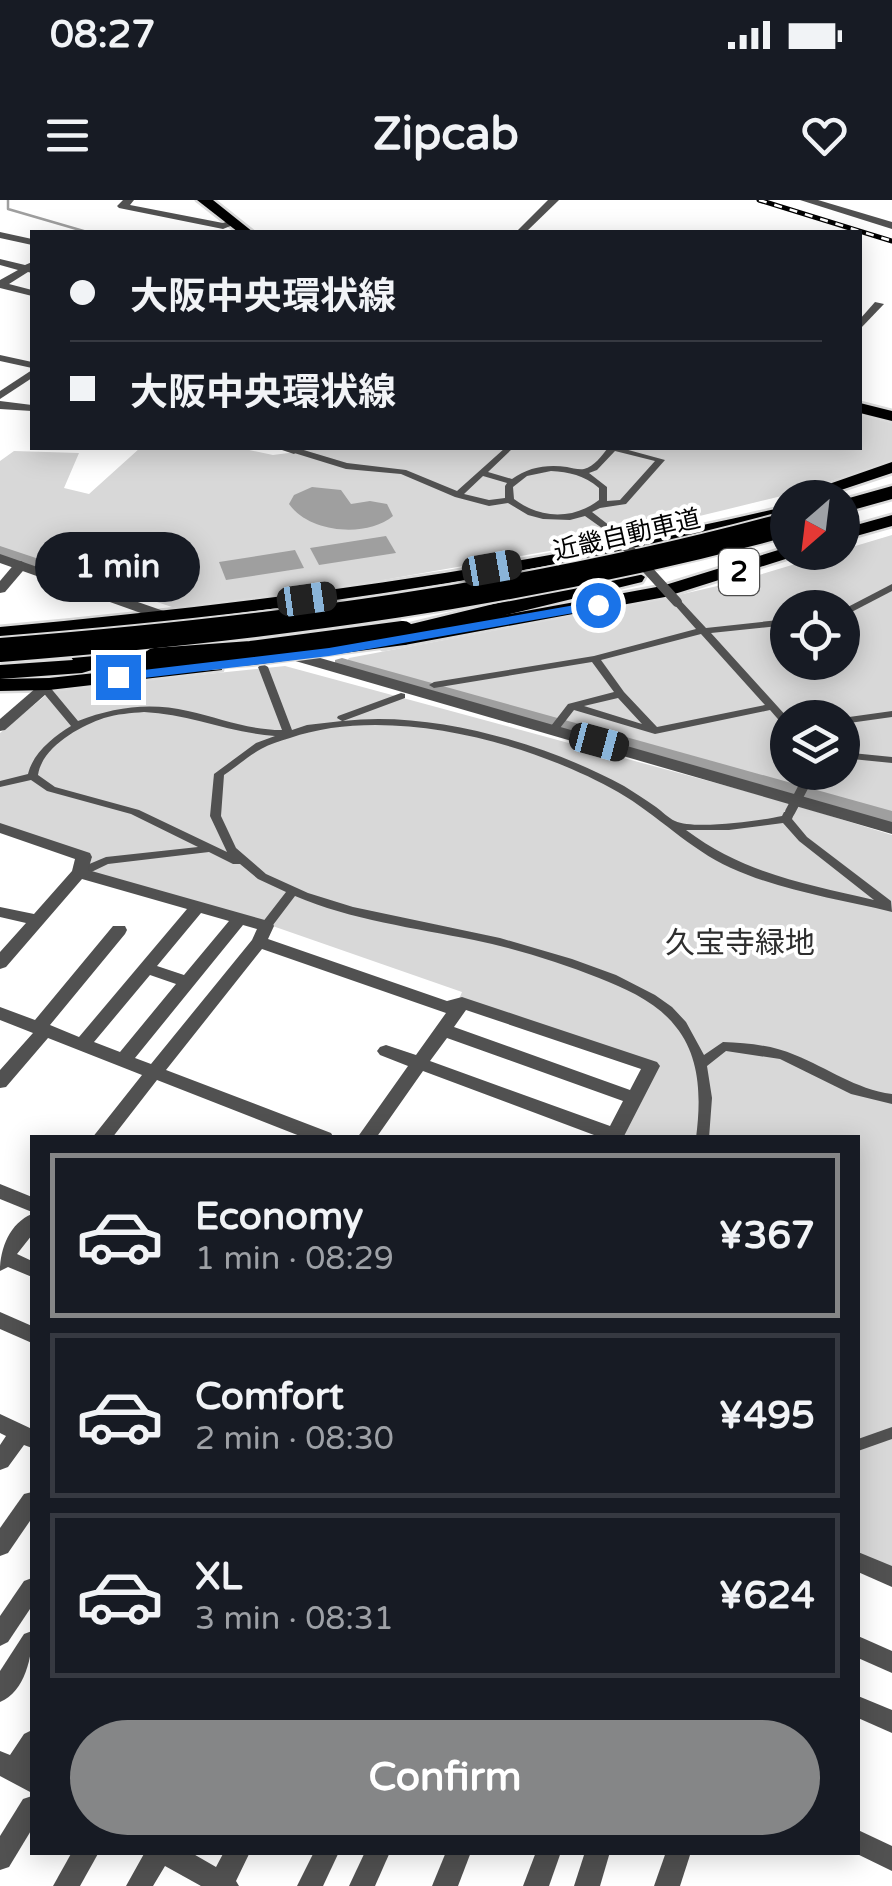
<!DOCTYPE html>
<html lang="en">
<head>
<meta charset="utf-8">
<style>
  body { margin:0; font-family:"Varela Round","Noto Sans JP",sans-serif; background:#242831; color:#f1f3f6; height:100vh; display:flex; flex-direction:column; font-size:38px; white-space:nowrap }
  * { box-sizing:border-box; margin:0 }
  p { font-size:32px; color:#9ea1a6 }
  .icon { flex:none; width:55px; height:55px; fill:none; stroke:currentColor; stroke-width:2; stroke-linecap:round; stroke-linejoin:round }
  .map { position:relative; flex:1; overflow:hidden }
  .details { position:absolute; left:30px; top:935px; width:830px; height:720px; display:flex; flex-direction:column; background:#171b24; border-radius:0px; box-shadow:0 5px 25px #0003 }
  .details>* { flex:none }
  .top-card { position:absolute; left:30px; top:30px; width:832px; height:220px; border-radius:0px; box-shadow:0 5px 25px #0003; display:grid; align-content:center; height:220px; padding:0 40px; background:#171b24 }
  .needle { width:65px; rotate:208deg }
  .buttons { position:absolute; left:770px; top:280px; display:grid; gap:20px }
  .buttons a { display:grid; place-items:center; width:90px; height:90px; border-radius:50%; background:#171b24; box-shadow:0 5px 25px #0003; font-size:50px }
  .end { position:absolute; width:45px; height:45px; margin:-22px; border:12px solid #1a73e8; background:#fff; box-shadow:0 0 0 5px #fff }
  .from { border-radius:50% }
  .bubble { position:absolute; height:70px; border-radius:35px; background:#171b24; box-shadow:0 5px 25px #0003; font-size:32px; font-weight:700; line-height:70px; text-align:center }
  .car { position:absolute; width:30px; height:60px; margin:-30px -15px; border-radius:12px; box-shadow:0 0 8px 2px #0007; background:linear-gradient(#222 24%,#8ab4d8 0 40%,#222 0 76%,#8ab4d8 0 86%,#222 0) }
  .top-card b { display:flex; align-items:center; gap:35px; height:95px; font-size:38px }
  .top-card b+b { border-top:2px solid #363941 }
  .top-card i { width:25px; height:25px; background:#f1f3f6 }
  ul { padding:18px 0 0; list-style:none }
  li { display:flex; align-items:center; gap:30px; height:165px; margin:0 20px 15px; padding:0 20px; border:5px solid #363941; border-radius:0px }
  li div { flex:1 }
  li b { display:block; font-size:38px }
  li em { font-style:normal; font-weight:700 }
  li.current { border-color:#858687 }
  li>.icon { width:90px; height:90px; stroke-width:1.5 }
  .button { display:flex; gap:20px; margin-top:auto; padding:20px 40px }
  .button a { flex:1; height:115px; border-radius:60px; background:#858687; color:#fff; font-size:40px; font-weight:700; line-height:115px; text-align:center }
  .status { display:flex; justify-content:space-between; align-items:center; height:70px; padding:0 50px; background:#171b24; direction:ltr }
  .status svg { height:28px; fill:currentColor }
  header { display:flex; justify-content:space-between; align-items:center; height:130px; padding:0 40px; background:#171b24; font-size:45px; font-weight:700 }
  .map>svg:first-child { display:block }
  .green { fill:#d8d8d8; fill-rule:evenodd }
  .water { fill:#9f9f9f }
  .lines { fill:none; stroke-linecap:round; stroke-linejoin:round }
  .stream { stroke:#9f9f9f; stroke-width:2.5 }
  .river { fill:#9f9f9f; fill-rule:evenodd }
  .primary-casing { stroke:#dbdbdb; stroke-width:5 }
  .motorway-casing { stroke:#dbdbdb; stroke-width:5 }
  .pedestrian { fill:#515151; fill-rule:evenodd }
  .minor { fill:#515151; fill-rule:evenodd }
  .tertiary { fill:#515151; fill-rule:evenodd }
  .primary { fill:#000; fill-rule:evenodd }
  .motorway { fill:#000; fill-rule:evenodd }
  .rail-casing { stroke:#000; stroke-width:5 }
  .rail { stroke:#fff; stroke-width:2.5; stroke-dasharray:8; stroke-linecap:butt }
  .motorway-bridge-casing { stroke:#dbdbdb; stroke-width:28; stroke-linecap:butt }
  .pedestrian-bridge { stroke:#515151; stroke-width:10 }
  .motorway-bridge { stroke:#000; stroke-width:24 }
  .route { fill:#1a73e8 }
  .labels { text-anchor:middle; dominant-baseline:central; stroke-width:8; stroke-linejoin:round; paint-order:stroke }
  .far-street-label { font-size:25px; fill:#000; stroke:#fff }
  .shield { fill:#fff; stroke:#4c4c4c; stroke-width:2.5 }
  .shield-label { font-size:28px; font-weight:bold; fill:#000 }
  .park-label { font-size:30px; fill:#2f2f2f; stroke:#fff }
</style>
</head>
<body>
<div class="status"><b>08:27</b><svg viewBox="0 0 49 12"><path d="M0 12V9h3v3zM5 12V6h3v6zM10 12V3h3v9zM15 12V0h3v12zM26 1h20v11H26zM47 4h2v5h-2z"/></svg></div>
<header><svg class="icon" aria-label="menu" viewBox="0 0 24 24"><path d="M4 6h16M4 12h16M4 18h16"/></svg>Zipcab<svg class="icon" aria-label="heart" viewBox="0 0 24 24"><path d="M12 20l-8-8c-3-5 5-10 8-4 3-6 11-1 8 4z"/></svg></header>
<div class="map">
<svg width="892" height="1686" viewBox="0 0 892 1686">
  <rect width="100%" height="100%" fill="#fff"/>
  <g class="green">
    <polygon points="860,215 892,223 892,262 786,295 572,347 355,385 175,408 0,350 0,261 14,251 79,253 64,288 89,294 140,248 240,248 273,255 296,252 302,248 860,248"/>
    <path d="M 892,335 L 892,616 L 790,585 L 345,464 L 349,458 L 661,399 L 739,381 ZM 788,408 L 842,408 L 842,462 L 788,462 ZM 788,518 L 842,518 L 842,572 L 788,572 Z"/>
    <polygon points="285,466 782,601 892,635 892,1368 858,1354 858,938 620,937 658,866 459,799 462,792 264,723 86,671 92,658 0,624 0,533 52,490"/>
  </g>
  <g class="water">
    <path d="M 312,287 L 341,290 L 351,304 L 370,301 L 387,304 L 393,316 C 367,338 309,333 289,304 L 294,295 Z"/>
    <polygon points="386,336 396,353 319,365 310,348"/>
    <polygon points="295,350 304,368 226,380 219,362"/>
  </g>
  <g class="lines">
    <polyline class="stream" points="8,0 8,9 87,32"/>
    <g class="river">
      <polygon points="0,346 138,392 141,396 138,400 124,400 0,358"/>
      <polygon points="342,458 892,611 892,625 335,468 335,460"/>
    </g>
    <defs>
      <g id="primary">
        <polygon points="197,0 213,0 253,32 238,32"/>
        <polygon points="860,203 892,211 892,221 860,213"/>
        <polygon points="892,262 892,273 817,298 789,298"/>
        <path d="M 788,306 L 788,317 L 756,324 C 508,379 254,416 0,439 L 0,427 C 264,403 530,367 788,306 Z"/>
        <polygon points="892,315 892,326 842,340 842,329"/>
        <polygon points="788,347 788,352 797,352 795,356 665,397 383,449 373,443 383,437 662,386"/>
        <polygon points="215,460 222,462 222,470 49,490 0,491 0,479 49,478"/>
      </g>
      <g id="motorway">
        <polygon points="892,286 892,299 842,313 842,300"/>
        <polygon points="634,370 645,377 642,382 403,440 391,433 395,428"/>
        <polygon points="85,431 113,444 163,455 167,460 155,467 96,454 92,470 82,473 0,479 0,465 73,460 67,451 78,444 73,438 77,433"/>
      </g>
    </defs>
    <use href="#primary" class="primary-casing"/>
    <use href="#motorway" class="motorway-casing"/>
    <g class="pedestrian">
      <path d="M 291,248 L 297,248 L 347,263 L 406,270 L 457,291 L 505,248 L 513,248 L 488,272 L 512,279 C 528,267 548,264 567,267 C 572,268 579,270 584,269 C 594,267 602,255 608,248 L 621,248 L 665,260 L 626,304 L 600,308 L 592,312 L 619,333 L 621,335 L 616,338 L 585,316 L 570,320 L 543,319 L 528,315 L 508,303 L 489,306 L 455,297 L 401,274 L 346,269 L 291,252 ZM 615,251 L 655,261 L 620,300 L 607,301 L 607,287 L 589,273 L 597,270 ZM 551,271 C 569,272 584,275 599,288 L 599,300 C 573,320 540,319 514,299 L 513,287 L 527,276 ZM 483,276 L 507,283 L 505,286 L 505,298 L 489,300 L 464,294 Z"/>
      <polygon points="892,384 892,391 842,417 842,410"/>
      <path d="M 677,399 L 680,400 L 706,428 L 788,419 L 788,425 L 711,433 L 788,518 L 788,527 L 784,526 L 770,510 L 655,534 L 574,510 L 560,528 L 552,528 L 551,526 L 568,504 L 614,492 L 592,462 L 434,488 L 429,485 L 434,482 L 594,456 L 696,429 L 672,402 ZM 701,434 L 765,505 L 657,527 L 624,492 L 601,460 ZM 618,498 L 642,524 L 584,506 Z"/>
      <path d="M 263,464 L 268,467 L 292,530 L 307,525 L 342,521 L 337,518 L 338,516 L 401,493 L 405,494 L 405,498 L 343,521 C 432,510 547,544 624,586 C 635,593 646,600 656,607 C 662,611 668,618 675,621 C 694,630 759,621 782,616 L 784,612 L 792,612 L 794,614 L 792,619 L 807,637 L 891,701 L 892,712 C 838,699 782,691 731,668 C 689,649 658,615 618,592 C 530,542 388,504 290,538 C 280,541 270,544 261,549 C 248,556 236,567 224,575 L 221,616 L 236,648 L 266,674 L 308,693 L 353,707 L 500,738 L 572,759 L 616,775 L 655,795 L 672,807 L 686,822 L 704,855 L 723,842 C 747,843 772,845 795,855 C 828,868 855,889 892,894 L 892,904 L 851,894 L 780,859 L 726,851 L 707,866 L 712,898 L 709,938 L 696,938 C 701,900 701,858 676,827 C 658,803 627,789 599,778 C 559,762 517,749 474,740 C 415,728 351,720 295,696 L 270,729 L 262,729 L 260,726 L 262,723 L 286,692 L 258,679 L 240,664 L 233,664 L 209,652 L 108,664 L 83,676 L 75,676 L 73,673 L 75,670 L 106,657 L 198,647 L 131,614 L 47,591 L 31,580 L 0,587 L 0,581 L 28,574 C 33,553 53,537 71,526 L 41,490 L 41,486 L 49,486 L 78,521 C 114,507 150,502 188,511 C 220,518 248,530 282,530 L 258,467 ZM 144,512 C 189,514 230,533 275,536 L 256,543 L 214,574 L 210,616 L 227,652 L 139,610 L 55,587 L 38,575 C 42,547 80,526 104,518 C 117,514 131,513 144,512 ZM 783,623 L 799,641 L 874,700 C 805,684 745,674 686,630 L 729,630 Z"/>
      <polygon points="892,511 892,517 842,524 842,518"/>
      <polygon points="842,552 892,557 892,563 842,558"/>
      <polygon points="892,1227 892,1239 858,1251 858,1239"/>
    </g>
    <g class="minor">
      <polygon points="123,0 134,0 130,5 223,23 233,20 238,23 223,29 119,8 117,6"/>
      <polygon points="548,0 559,0 526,32 516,32"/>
      <polygon points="0,32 32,39 32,45 0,38"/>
      <polygon points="0,59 25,65 32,62 32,73 28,72 9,84 32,90 32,96 0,88 0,80 18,70 0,65"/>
      <polygon points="875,102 884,104 860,129 860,119"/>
      <polygon points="0,155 32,162 32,168 0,161"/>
      <polygon points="32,170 32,178 0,199 0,191"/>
      <polygon points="0,201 32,205 32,211 0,209"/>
      <polygon points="276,248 298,248 300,250 294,254"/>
      <polygon points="21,361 28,365 5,392 0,393 0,381 16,362"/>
      <polygon points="49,480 54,481 54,487 5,530 0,531 0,519 44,481"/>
      <path d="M 0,623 L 90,653 L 92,657 L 88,670 L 272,722 L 274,726 L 268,739 L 447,801 L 462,797 L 657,862 L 660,866 L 623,938 L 602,938 L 423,871 L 376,938 L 357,938 L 408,866 L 380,855 L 377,851 L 380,847 L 386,845 L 416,855 L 446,813 L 262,749 L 166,870 L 331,933 L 334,938 L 305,938 L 157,880 L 112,938 L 92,938 L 142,875 L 48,838 L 6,887 L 0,888 L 0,870 L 33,833 L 0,820 L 0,807 L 35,820 L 113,726 L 125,726 L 127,730 L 125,734 L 50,825 L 79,837 L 187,709 L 82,679 L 6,767 L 0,769 L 0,752 L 26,723 L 0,717 L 0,707 L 34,714 L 72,671 L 75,659 L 0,633 ZM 201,713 L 229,721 L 184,775 L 157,766 ZM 243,725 L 257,729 L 252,740 L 151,864 L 135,858 ZM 150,775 L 176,784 L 120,852 L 94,842 ZM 466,810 L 641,869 L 630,890 L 454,827 ZM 447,838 L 623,901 L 610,926 L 430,861 Z"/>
      <polygon points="0,984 32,997 32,1012 0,999"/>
      <path d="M 32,1014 L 32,1035 L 17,1054 L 32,1061 L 32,1077 L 8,1067 L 0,1071 C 0,1048 10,1023 32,1014 Z"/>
      <polygon points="0,1112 32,1126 32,1143 0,1129"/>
      <polygon points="0,1214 32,1229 32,1248 24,1245 8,1267 0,1270 0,1245 6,1236 0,1233"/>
      <polygon points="32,1292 32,1318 8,1353 0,1356 0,1328 24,1294"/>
      <polygon points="858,1352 892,1366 892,1387 858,1372"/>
      <polygon points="32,1378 32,1406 8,1442 0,1446 0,1416 24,1381"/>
      <path d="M 32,1431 C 33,1455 25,1492 0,1502 L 0,1471 L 24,1434 Z"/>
      <polygon points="858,1436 892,1451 892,1473 858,1458"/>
      <polygon points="858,1496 892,1510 892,1533 858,1518"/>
      <polygon points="32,1530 32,1563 30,1567 32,1568 32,1593 0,1576 0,1551 10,1555 24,1534"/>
      <polygon points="32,1596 32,1629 9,1667 0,1670 0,1636 23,1599"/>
      <polygon points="858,1630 892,1646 892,1671 853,1652 858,1652"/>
      <polygon points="72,1652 99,1652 80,1686 53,1686"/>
      <polygon points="145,1652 190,1652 216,1667 224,1652 250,1652 236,1681 239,1686 201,1686 165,1666 153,1686 126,1686"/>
      <polygon points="314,1652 339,1652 323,1686 297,1686"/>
      <polygon points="365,1652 390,1652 375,1686 349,1686"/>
      <polygon points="446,1652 471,1652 458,1686 432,1686"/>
      <polygon points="536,1652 561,1652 549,1686 523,1686"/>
      <polygon points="585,1652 610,1652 600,1686 574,1686"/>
      <polygon points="666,1652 691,1652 680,1686 654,1686"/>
    </g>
    <g class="tertiary">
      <polygon points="800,0 818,0 892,22 892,29"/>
      <polygon points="0,354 181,417 183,420 181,423 169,423 0,363"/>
      <polygon points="212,427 892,622 892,634 206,435 206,429"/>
    </g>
    <use href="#primary" class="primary"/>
    <use href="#motorway" class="motorway"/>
    <defs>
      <polyline id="rail" points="759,0 892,41"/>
    </defs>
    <use href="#rail" class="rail-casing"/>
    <use href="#rail" class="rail"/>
    <defs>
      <g id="motorway-bridge">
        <path d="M 0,450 C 267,429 529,395 788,324"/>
        <polyline points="155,460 251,453 403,433"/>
      </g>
    </defs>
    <use href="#motorway-bridge" class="motorway-bridge-casing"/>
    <g class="pedestrian-bridge">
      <polyline points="616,335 677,402"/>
      <polyline points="790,612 807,580"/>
    </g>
    <use href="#motorway-bridge" class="motorway-bridge"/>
  </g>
  <polygon class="route" points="598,401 604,405 602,408 329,456 118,481 112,477 118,473 329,448"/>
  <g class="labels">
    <g class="far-street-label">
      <text transform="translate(627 335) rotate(-13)">近畿自動車道</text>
    </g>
    <rect class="shield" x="719" y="349" width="40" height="46" rx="8"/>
    <g class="shield-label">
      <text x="739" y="372">2</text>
    </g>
    <g class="park-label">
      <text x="740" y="743">久宝寺緑地</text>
    </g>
  </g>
</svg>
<div class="buttons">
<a><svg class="needle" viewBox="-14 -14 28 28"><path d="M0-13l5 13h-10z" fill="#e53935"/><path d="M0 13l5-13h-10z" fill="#9ea1a6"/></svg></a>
<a><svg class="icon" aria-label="locate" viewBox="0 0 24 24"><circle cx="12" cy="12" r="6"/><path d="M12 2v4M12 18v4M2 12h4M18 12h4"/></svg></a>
<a><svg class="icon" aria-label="layers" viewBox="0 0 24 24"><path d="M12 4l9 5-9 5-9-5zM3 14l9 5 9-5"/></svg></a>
</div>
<i class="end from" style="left:598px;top:405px"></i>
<i class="end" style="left:118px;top:477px"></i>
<div class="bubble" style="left:35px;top:332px;width:165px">1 min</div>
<i class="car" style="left:492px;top:368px;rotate:80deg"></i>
<i class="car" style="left:307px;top:399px;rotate:82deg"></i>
<i class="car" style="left:599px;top:542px;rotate:105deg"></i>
<div class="top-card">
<b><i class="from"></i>大阪中央環状線</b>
<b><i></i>大阪中央環状線</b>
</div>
<section class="details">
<ul>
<li class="current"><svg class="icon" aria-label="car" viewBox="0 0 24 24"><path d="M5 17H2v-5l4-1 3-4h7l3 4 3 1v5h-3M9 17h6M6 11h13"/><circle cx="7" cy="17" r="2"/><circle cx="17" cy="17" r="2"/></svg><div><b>Economy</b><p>1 min · 08:29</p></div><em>¥367</em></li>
<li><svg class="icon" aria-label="car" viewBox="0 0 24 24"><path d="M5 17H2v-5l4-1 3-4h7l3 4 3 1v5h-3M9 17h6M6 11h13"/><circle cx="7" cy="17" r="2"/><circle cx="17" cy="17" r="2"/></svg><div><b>Comfort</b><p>2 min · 08:30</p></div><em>¥495</em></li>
<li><svg class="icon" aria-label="car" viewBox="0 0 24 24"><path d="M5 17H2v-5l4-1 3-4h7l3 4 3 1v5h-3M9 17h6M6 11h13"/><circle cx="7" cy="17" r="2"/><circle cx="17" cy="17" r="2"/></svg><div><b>XL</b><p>3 min · 08:31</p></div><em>¥624</em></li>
</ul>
<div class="button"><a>Confirm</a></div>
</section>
</div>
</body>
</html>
